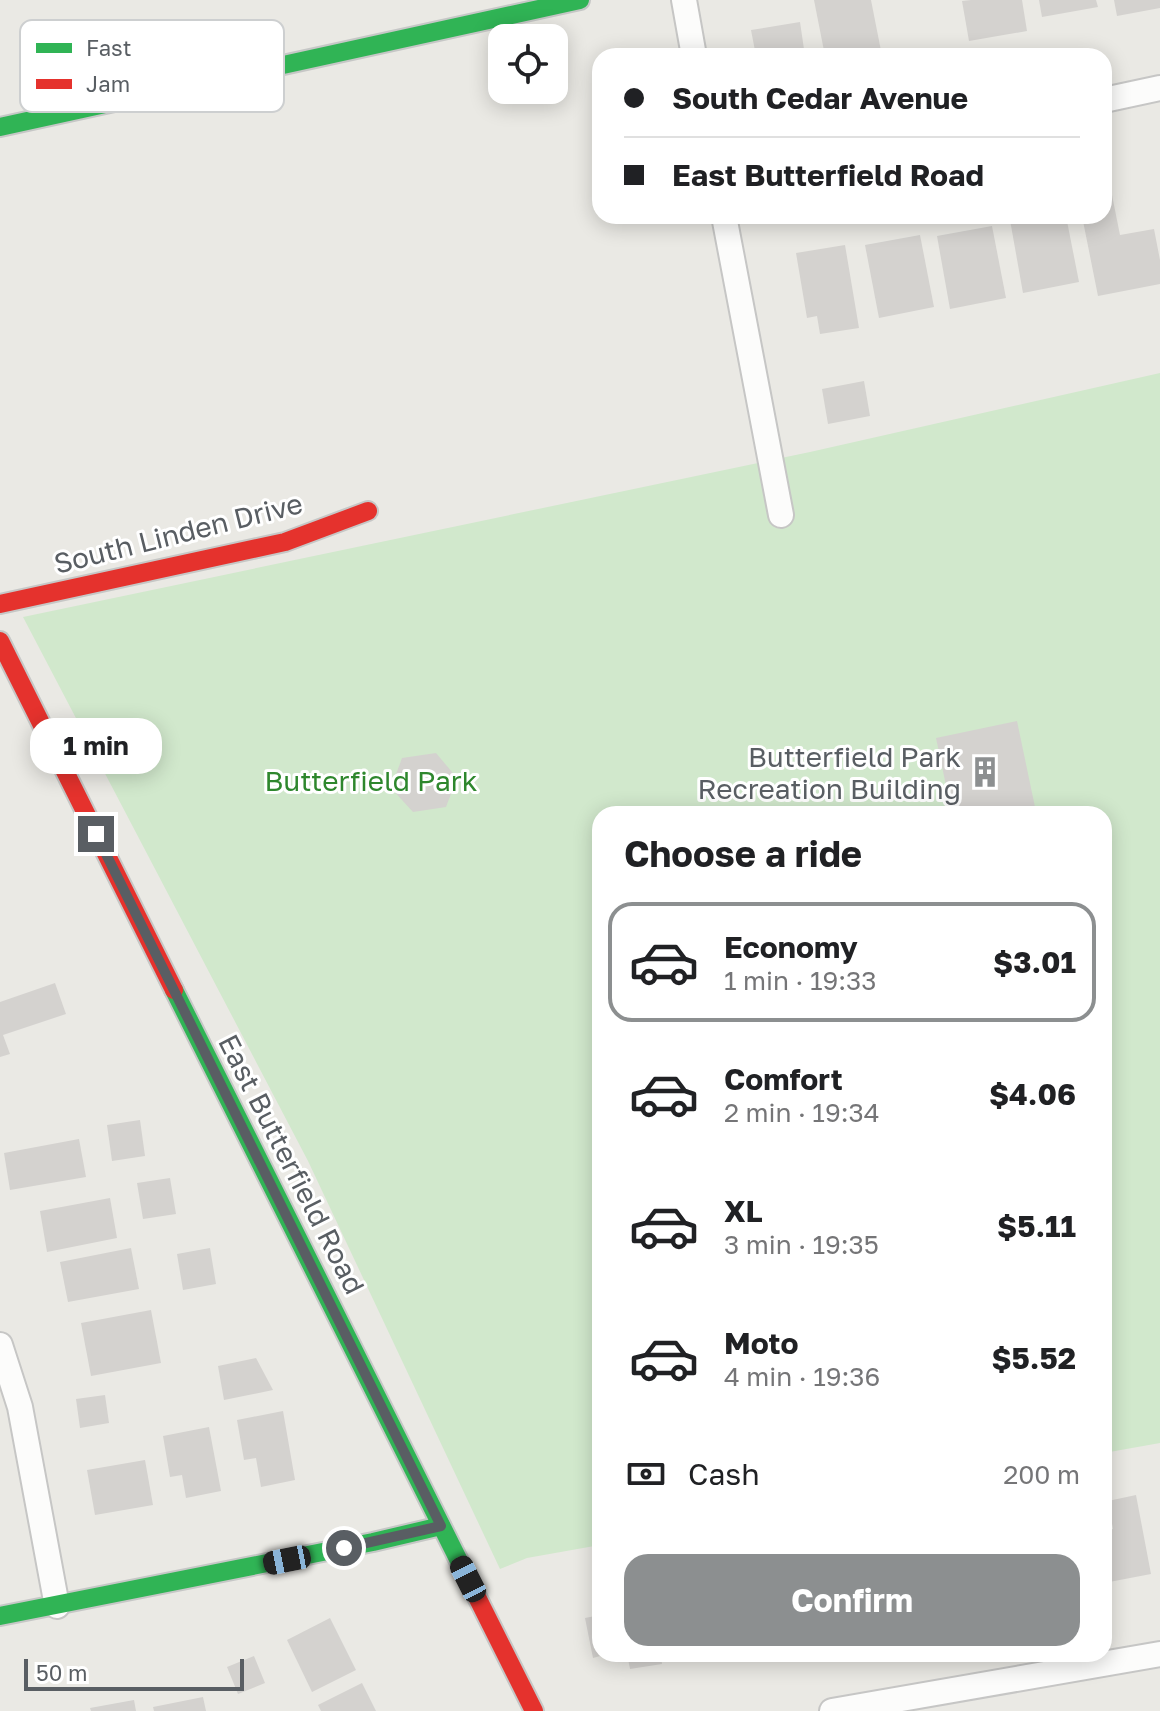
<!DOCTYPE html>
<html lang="en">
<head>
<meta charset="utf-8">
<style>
  body { margin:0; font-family:"Golos Text",sans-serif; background:#f2f2f2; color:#202124; height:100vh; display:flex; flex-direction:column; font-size:30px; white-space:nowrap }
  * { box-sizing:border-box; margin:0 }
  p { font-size:26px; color:#757577 }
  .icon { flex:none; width:44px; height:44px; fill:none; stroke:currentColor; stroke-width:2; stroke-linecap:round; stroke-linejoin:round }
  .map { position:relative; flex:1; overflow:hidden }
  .sheet { position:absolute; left:592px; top:806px; width:520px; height:856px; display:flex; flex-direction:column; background:#fff; border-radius:24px; box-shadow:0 4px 20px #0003 }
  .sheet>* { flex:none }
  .hud { position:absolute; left:592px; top:48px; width:520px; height:176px; border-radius:24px; box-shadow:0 4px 20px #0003; display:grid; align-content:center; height:176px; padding:0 32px; background:#fff }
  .tools { position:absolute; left:488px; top:24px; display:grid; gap:16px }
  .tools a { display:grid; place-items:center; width:80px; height:80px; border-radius:16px; background:#fff; box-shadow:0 4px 20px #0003; font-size:40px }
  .scale { position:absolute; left:24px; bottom:20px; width:220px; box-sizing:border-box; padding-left:8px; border:4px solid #595e63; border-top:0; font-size:22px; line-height:28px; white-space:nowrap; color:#595e63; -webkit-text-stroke:6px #fff; paint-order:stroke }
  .end { position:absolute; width:36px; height:36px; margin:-18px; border:10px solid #595e63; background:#fff; box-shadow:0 0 0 4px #fff }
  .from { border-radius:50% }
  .bubble { position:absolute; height:56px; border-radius:24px; background:#fff; box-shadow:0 4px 20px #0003; font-size:26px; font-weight:700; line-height:56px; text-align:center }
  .car { position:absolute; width:24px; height:48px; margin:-24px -12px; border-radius:10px; box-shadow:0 0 6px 2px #0007; background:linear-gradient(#222 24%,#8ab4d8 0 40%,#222 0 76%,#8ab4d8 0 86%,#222 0) }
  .hud b { display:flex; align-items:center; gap:28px; height:76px; font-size:30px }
  .hud b+b { border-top:2px solid #e0e0e0 }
  .hud i { width:20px; height:20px; background:#202124 }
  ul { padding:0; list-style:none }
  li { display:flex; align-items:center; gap:24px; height:120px; margin:0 16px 12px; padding:0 16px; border:4px solid transparent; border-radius:24px }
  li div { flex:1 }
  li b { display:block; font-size:30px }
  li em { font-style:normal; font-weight:700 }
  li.active { border-color:#8c8f90 }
  li>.icon { width:72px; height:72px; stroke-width:1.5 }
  h2 { padding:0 32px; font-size:36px; line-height:96px }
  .pay { display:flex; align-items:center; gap:20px; height:88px; padding:0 32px; font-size:30px }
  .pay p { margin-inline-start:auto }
  .button { display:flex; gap:16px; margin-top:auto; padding:16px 32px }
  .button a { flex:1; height:92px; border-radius:24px; background:#8c8f90; color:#fff; font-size:32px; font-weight:700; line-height:92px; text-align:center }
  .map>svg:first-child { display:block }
  .green { fill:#d1e8cc }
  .building { fill:#d4d2cf }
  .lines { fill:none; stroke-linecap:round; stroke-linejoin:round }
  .street-casing { stroke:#c6c6c5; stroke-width:28 }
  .fast-casing { stroke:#c6c7c6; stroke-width:22 }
  .jam-casing { stroke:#c6c7c6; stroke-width:22 }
  .street { stroke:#fcfcfb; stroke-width:24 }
  .fast { stroke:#30b455; stroke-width:18 }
  .jam { stroke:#e5322d; stroke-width:18 }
  .route { stroke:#595e63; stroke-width:10 }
  .labels { text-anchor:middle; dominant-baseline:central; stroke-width:6; stroke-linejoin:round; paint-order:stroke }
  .street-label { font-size:28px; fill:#595e63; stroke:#fff }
  .poi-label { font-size:28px; fill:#595e63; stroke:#fff; text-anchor:end }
  .park-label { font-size:28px; fill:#2e872d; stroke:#fff }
  .key { fill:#fff; stroke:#cdcfd0; stroke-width:2 }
  .key-label { font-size:22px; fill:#595e63 }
</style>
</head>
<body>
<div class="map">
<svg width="1160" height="1711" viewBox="0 0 1160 1711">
  <rect width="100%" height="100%" fill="#eae9e4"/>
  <polygon class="green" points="1160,373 1160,1443 1104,1453 1104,814 600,814 600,1545 527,1558 500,1569 308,1161 23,617 810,452"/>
  <g class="building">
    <polygon points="814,0 871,0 882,56 825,56"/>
    <polygon points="971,0 1022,0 1027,31 969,41 962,1"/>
    <polygon points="1039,0 1096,0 1098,7 1042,17"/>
    <polygon points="1114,0 1160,0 1160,8 1117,16"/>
    <polygon points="800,22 805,56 756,56 751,30"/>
    <polygon points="1111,190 1120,235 1154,229 1160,260 1160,284 1098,296 1082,216 1104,216 1104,192"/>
    <polygon points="1030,216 1066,216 1079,282 1023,293 1010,220"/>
    <polygon points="992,226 1006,298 950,309 937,236"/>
    <polygon points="920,235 934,307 879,318 865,245"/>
    <polygon points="845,245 859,328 820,334 817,316 807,318 796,253"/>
    <polygon points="864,381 870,416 828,424 822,389"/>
    <polygon points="1017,721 1035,807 1000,814 952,814 936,738"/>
    <polygon points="436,753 457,778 446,807 413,812 391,788 402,758"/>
    <polygon points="55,983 66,1014 3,1035 10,1054 0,1057 0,1002"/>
    <polygon points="140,1120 145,1156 112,1161 107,1125"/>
    <polygon points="79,1139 86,1177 10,1190 4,1153"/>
    <polygon points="170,1178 176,1214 143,1219 137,1183"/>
    <polygon points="110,1198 117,1238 47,1252 40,1211"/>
    <polygon points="131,1248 139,1289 68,1302 60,1262"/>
    <polygon points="210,1248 216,1284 183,1290 177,1254"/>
    <polygon points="151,1310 161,1363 91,1376 81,1323"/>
    <polygon points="256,1358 273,1390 224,1400 218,1366"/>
    <polygon points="105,1395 109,1423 80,1428 76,1399"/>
    <polygon points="283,1411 295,1480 261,1487 256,1458 244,1460 237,1420"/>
    <polygon points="209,1427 221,1491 186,1498 182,1475 170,1477 163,1436"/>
    <polygon points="145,1460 153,1505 95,1515 87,1470"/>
    <polygon points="1136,1495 1151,1574 1104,1583 1104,1531 1113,1529 1108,1501"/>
    <polygon points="600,1615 600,1656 593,1658 585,1618"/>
    <polygon points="330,1618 356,1670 312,1692 287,1640"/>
    <polygon points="627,1654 661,1654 662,1664 630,1669"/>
    <polygon points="254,1656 265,1683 238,1694 227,1667"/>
    <polygon points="362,1683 376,1711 321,1711 318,1705"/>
    <polygon points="203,1697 206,1711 154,1711 153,1707"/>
    <polygon points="134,1700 136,1711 91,1711 90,1708"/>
  </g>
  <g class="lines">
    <defs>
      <g id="street">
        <polyline points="684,0 694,56"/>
        <polyline points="1104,100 1160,88"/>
        <polyline points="724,216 781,515"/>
        <polyline points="0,1345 20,1407 57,1606"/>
        <polyline points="832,1711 1160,1654"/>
      </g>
      <g id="fast">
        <polyline points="0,127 580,0"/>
        <polyline points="174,990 471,1585"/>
        <polyline points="0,1616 373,1542 441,1526"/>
      </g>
      <g id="jam">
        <polyline points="0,604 285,542 368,511"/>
        <polyline points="0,641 174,990"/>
        <polyline points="471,1585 534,1711"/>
      </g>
    </defs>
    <use href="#street" class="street-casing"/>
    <use href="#fast" class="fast-casing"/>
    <use href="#jam" class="jam-casing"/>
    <use href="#street" class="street"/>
    <use href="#fast" class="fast"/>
    <use href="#jam" class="jam"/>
  </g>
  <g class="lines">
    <polyline class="route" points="96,834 441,1526 344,1548"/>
  </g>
  <defs>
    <symbol id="building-bare" viewBox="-9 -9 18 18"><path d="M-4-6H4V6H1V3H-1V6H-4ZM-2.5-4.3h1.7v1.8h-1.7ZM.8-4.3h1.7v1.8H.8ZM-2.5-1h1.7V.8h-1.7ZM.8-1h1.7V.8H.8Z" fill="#8c8f90" stroke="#fff" stroke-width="2.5" paint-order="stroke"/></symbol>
  </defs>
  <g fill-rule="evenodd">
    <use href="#building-bare" x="963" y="750" width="44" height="44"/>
  </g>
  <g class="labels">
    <g class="street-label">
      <text transform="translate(178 533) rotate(-14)">South Linden Drive</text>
      <text transform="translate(292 1164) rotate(63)">East Butterfield Road</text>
    </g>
    <g class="poi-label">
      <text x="961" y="756">Butterfield Park<tspan x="961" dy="32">Recreation Building</tspan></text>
    </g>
    <g class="park-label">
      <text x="371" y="780">Butterfield Park</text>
    </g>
  </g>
  <rect x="20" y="20" width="264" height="92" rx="12" class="key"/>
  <rect x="36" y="43" width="36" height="10" fill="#30b455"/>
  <rect x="36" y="79" width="36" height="10" fill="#e5322d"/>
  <g class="key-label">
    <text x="86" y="56">Fast</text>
    <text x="86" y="92">Jam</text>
  </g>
</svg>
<div class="tools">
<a><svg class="icon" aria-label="locate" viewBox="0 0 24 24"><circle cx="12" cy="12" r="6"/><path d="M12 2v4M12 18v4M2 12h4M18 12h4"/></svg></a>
</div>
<div class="scale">50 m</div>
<i class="end from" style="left:344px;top:1548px"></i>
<i class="end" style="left:96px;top:834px"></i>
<div class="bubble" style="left:30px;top:718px;width:132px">1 min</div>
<i class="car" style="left:287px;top:1560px;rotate:259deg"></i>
<i class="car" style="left:468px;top:1579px;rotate:333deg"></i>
<div class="hud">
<b><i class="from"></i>South Cedar Avenue</b>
<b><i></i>East Butterfield Road</b>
</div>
<section class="sheet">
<h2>Choose a ride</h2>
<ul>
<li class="active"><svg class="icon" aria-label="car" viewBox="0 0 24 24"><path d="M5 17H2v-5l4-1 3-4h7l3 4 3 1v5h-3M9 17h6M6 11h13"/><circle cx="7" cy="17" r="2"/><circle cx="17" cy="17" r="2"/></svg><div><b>Economy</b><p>1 min · 19:33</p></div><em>$3.01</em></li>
<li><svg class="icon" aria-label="car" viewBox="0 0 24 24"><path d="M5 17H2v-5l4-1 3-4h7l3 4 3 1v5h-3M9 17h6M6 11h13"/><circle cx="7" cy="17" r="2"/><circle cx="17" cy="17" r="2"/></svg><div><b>Comfort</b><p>2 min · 19:34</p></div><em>$4.06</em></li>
<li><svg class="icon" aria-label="car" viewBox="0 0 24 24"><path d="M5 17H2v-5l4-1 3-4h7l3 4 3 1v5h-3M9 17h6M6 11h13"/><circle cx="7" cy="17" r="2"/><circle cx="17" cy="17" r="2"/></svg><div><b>XL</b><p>3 min · 19:35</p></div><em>$5.11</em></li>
<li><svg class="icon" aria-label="car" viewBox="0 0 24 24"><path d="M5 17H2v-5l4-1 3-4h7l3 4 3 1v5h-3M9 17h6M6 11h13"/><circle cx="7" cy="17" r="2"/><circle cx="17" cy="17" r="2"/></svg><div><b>Moto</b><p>4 min · 19:36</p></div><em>$5.52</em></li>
</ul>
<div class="pay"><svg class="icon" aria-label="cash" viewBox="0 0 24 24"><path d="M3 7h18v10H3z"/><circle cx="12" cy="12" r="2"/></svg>Cash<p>200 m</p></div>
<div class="button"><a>Confirm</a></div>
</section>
</div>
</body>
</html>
